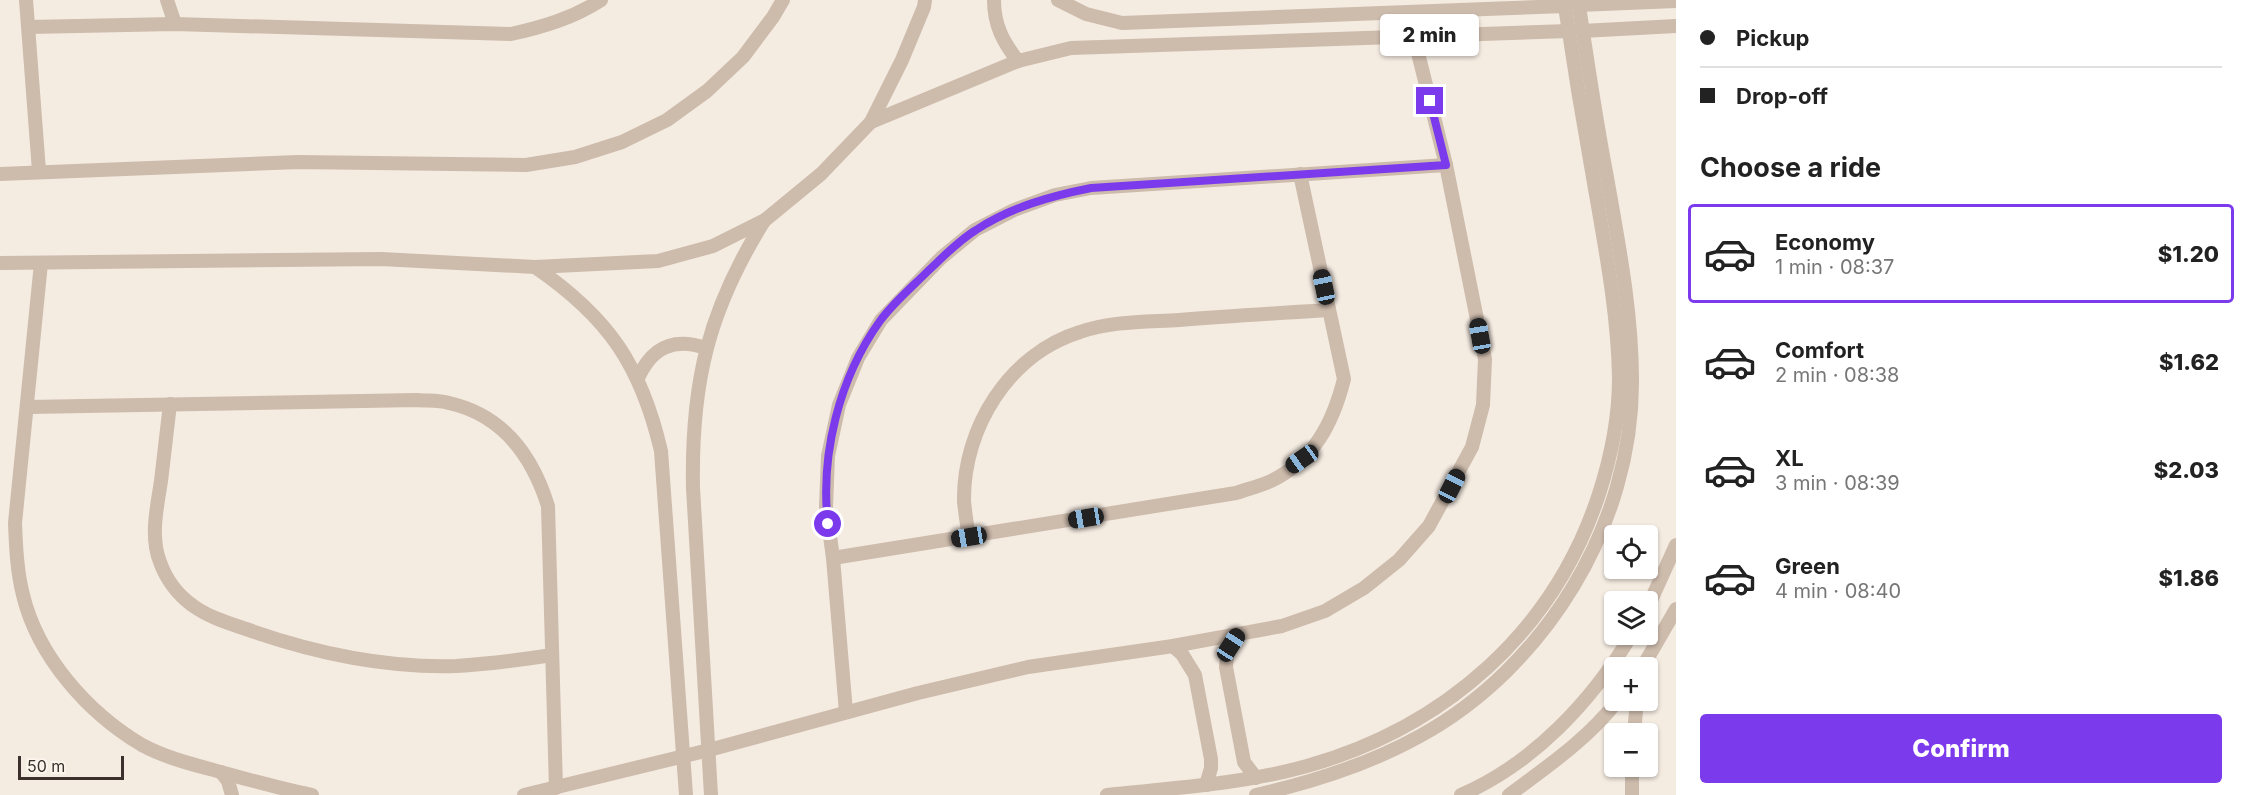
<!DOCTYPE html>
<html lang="en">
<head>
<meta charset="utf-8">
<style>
  body { margin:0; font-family:Inter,sans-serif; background:#f6f6f6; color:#222; height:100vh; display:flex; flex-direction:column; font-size:22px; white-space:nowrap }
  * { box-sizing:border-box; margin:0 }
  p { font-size:20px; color:#767676 }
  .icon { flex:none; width:33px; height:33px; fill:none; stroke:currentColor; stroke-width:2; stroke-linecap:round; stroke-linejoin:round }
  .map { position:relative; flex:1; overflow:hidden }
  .side { display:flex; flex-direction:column; background:#fff; width:570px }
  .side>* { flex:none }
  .top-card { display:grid; align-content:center; height:132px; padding:0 24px; background:#fff }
  .buttons { position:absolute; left:1604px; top:525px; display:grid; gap:12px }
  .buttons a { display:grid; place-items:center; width:54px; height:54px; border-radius:6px; background:#fff; box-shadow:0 2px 4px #0004; font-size:30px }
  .scale { position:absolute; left:18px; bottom:15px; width:106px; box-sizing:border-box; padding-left:6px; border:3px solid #3b302b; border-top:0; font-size:16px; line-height:21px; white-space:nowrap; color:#3b302b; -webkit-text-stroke:4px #fbf5ee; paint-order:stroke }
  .end { position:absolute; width:27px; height:27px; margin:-14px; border:8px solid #7c3aed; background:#fff; box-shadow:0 0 0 3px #fff }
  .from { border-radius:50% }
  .bubble { position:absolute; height:42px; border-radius:6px; background:#fff; box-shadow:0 2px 4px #0004; font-size:20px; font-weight:800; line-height:42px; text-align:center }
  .car { position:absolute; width:18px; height:36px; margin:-18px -9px; border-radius:8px; box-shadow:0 0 4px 2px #0007; background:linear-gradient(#222 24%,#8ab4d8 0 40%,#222 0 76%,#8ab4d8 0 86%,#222 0) }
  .top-card b { display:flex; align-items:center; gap:21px; height:57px; font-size:22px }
  .top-card b+b { border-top:2px solid #e0e0e0 }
  .top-card i { width:15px; height:15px; background:#222 }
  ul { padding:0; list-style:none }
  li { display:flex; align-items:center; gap:18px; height:99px; margin:0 12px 9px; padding:0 12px; border:3px solid transparent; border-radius:6px }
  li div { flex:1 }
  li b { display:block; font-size:22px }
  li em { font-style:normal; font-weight:800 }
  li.on { border-color:#7c3aed }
  li>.icon { width:54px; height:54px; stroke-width:1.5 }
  h2 { padding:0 24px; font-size:27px; line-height:72px }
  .button { display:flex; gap:12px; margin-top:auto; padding:12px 24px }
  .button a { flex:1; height:69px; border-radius:6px; background:#7c3aed; color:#fff; font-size:24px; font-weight:800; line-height:69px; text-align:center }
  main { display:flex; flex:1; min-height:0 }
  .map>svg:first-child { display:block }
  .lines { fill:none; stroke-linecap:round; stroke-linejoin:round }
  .minor { stroke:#cdbbac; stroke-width:14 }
  .route { stroke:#7c3aed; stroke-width:8 }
</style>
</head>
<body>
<main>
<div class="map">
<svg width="1676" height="795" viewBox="0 0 1676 795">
  <rect width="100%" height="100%" fill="#f4ebe1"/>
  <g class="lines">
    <g class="minor">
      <polyline points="26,0 39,171"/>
      <polyline points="167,0 175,24"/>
      <path d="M 994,0 C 994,25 1003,42 1018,61"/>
      <polyline points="1058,0 1086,14 1122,23 1565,6"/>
      <polyline points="1578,5 1676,1"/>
      <path d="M 29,27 L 175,24 L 511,34 C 543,27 573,18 601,0"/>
      <polyline points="1582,31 1676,26"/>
      <polyline points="871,122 1018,61 1071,48 1569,31"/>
      <polyline points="0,174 298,162 526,165 575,157 622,142 667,120 707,91 743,57 773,17 783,0"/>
      <polyline points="0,263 381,259 535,267 658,261 713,246 765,220 821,174 871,122 902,60 924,7 925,0"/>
      <path d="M 41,263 L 15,523 C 16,548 17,571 23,595 C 38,657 88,713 142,745 C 168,759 196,765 224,773 C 253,781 282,789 312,795"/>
      <path d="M 535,267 C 608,317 641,365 661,451 L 686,795"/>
      <path d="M 638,378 C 652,347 674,337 706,348"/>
      <path d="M 170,404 C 167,430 164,455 161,481 C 157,507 150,537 160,562 C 166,579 178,595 192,605 C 208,617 228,623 246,629 C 314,653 385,668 456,666 C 489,664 520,660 552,655"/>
      <path d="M 28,407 L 417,400 C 427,401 439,400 449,403 C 503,415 532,455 548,506 L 556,788"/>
      <path d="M 969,537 C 967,525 965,512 964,501 C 963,428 1009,354 1080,332 C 1111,321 1146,322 1179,320 C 1229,316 1279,313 1329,310"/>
      <path d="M 833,558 L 1236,493 C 1247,489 1260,486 1271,481 C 1314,460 1333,423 1344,379 L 1300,174"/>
      <polyline points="1647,609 1676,545"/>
      <polyline points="1238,634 1227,655 1226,667 1244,762 1256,778"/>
      <polyline points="1173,646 1182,654 1195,675 1211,759 1211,768 1206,785"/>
      <polyline points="1642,668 1676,609"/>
      <polyline points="846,712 833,558 826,507 828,456 839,405 858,358 881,320 941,258 975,230 1014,210 1055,195 1091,188 1446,165"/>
      <polyline points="1634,734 1637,700"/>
      <polyline points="221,772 228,781 232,795"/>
      <polyline points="524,795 709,750 918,693 1028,667 1173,646 1282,626 1325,611 1364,588 1399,560 1429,526 1472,447 1483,405 1485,359 1446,165 1414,37"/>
      <path d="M 711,795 L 693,488 C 691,383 708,311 764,221"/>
      <path d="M 1107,795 C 1174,788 1242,784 1307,766 C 1445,727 1554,632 1599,494 C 1611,457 1619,417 1619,378 C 1618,313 1605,247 1594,183 C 1583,122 1573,61 1564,0"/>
      <path d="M 1256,795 C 1313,782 1368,765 1420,736 C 1545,667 1633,525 1632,380 C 1632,310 1618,241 1606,172 C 1595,115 1587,57 1578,0"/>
      <path d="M 1461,795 C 1533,764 1592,701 1632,634"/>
      <path d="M 1509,795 C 1548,766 1588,739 1618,700"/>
      <polyline points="1632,795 1632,766"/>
    </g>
  </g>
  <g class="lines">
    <path class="route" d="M 828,524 C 820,455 839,378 880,321 C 893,303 912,287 928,271 C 943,257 958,241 976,230 C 1011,207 1051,196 1091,188 L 1446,165 L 1430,101"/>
  </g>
</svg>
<div class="buttons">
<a><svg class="icon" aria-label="locate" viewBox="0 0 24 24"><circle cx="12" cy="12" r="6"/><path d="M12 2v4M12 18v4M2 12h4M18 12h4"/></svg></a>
<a><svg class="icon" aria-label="layers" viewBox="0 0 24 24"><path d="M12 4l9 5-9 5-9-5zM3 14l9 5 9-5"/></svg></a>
<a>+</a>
<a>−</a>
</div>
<div class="scale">50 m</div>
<i class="end from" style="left:828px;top:524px"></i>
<i class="end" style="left:1430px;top:101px"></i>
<div class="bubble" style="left:1380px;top:14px;width:99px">2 min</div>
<i class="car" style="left:1324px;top:287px;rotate:348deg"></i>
<i class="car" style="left:1480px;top:336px;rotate:350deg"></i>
<i class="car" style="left:1302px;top:459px;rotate:235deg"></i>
<i class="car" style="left:1452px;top:486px;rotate:27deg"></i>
<i class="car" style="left:1086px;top:518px;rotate:261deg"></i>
<i class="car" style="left:969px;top:537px;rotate:261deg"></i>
<i class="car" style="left:1231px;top:645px;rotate:33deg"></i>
</div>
<section class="side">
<div class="top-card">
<b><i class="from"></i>Pickup</b>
<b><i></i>Drop-off</b>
</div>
<h2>Choose a ride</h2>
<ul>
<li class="on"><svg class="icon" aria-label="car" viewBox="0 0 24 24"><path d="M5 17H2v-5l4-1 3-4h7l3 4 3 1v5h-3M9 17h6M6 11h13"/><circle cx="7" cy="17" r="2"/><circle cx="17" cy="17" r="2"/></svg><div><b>Economy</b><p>1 min · 08:37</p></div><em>$1.20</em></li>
<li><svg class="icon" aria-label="car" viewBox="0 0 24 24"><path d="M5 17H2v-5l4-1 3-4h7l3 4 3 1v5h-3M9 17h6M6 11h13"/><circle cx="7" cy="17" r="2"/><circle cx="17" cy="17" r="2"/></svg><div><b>Comfort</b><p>2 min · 08:38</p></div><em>$1.62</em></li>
<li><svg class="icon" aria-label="car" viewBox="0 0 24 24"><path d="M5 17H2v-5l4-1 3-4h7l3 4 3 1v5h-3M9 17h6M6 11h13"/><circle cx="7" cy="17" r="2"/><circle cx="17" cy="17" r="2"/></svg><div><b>XL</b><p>3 min · 08:39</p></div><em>$2.03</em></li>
<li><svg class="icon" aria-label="car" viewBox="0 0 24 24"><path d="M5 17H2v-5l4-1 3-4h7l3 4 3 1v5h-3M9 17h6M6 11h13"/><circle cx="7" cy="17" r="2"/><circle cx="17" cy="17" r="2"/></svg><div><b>Green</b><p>4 min · 08:40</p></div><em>$1.86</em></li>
</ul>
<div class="button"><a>Confirm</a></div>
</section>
</main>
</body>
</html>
